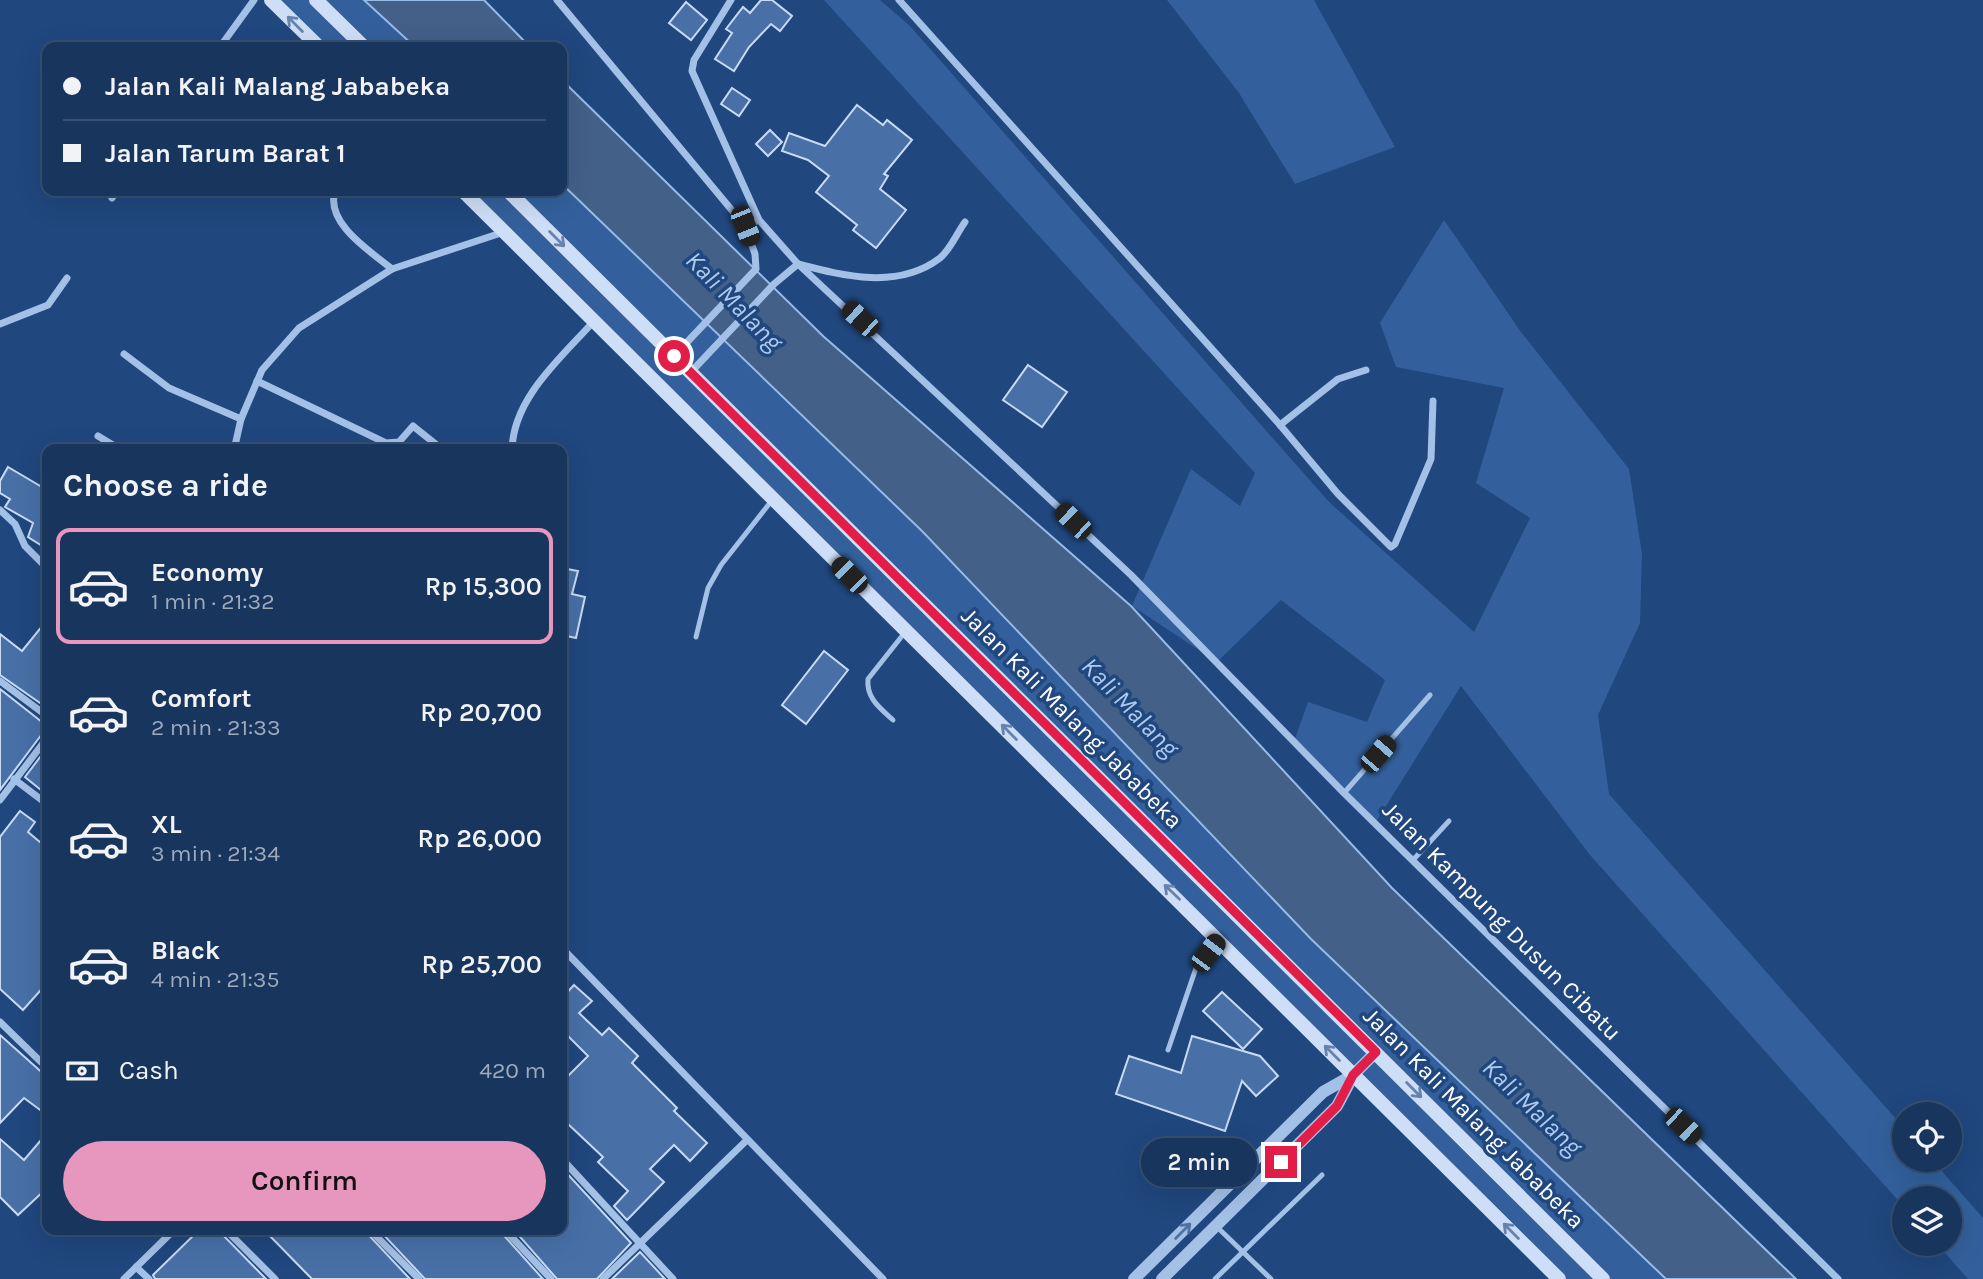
<!DOCTYPE html>
<html lang="en">
<head>
<meta charset="utf-8">
<style>
  body { margin:0; font-family:Karla,sans-serif; background:#254067; color:#f1f3f6; height:100vh; display:flex; flex-direction:column; font-size:26px; white-space:nowrap }
  * { box-sizing:border-box; margin:0 }
  p { font-size:23px; color:#9fabbc }
  .icon { flex:none; width:38px; height:38px; fill:none; stroke:currentColor; stroke-width:2; stroke-linecap:round; stroke-linejoin:round }
  .map { position:relative; flex:1; overflow:hidden }
  .details { position:absolute; left:42px; top:444px; width:525px; height:791px; display:flex; flex-direction:column; background:#18355e; border-radius:14px; box-shadow:0 7px 28px #0002,0 0 0 2px #365073 }
  .details>* { flex:none }
  .top-card { position:absolute; left:42px; top:42px; width:525px; height:154px; border-radius:14px; box-shadow:0 7px 28px #0002,0 0 0 2px #365073; display:grid; align-content:center; height:154px; padding:0 21px; background:#18355e }
  .controls { position:absolute; left:1892px; top:1102px; display:grid; gap:14px }
  .controls a { display:grid; place-items:center; width:70px; height:70px; border-radius:50%; background:#18355e; box-shadow:0 7px 28px #0002,0 0 0 2px #365073; font-size:35px }
  .end { position:absolute; width:32px; height:32px; margin:-16px; border:9px solid #e11d48; background:#fff; box-shadow:0 0 0 4px #fff }
  .from { border-radius:50% }
  .bubble { position:absolute; height:49px; border-radius:24px; background:#18355e; box-shadow:0 7px 28px #0002,0 0 0 2px #365073; font-size:23px; font-weight:600; line-height:49px; text-align:center }
  .car { position:absolute; width:21px; height:42px; margin:-21px -10px; border-radius:9px; box-shadow:0 0 5px 2px #0007; background:linear-gradient(#222 24%,#8ab4d8 0 40%,#222 0 76%,#8ab4d8 0 86%,#222 0) }
  .top-card b { display:flex; align-items:center; gap:24px; height:66px; font-size:26px }
  .top-card b+b { border-top:2px solid #365073 }
  .top-card i { width:18px; height:18px; background:#f1f3f6 }
  ul { padding:0; list-style:none }
  li { display:flex; align-items:center; gap:21px; height:116px; margin:0 14px 10px; padding:0 7px; border:4px solid transparent; border-radius:14px }
  li div { flex:1 }
  li b { display:block; font-size:26px }
  li em { font-style:normal; font-weight:600 }
  li.current { border-color:#e797bd }
  li>.icon { width:63px; height:63px; stroke-width:1.5 }
  h2 { padding:0 21px; font-size:32px; line-height:84px }
  .pay { display:flex; align-items:center; gap:18px; height:77px; padding:0 21px; font-size:26px }
  .pay p { margin-inline-start:auto }
  .cta { display:flex; gap:14px; margin-top:auto; padding:14px 21px }
  .cta a { flex:1; height:80px; border-radius:42px; background:#e797bd; color:#111; font-size:28px; font-weight:600; line-height:80px; text-align:center }
  .map>svg:first-child { display:block }
  .green { fill:#33609c }
  .water { fill:#436089; stroke:#97bbe8; stroke-width:2 }
  .building { fill:#4870a7; stroke:#c7dbf5; stroke-width:2 }
  .lines { fill:none; stroke-linecap:round; stroke-linejoin:round }
  .service { stroke:#a3c0e7; stroke-width:5 }
  .minor { stroke:#a3c0e7; stroke-width:7 }
  .tertiary { stroke:#a3c0e7; stroke-width:12 }
  .secondary { stroke:#cedef6; stroke-width:14 }
  .oneway { stroke:#6683ae }
  .oneway2 { stroke:#4e71a3 }
  .route { stroke:#e11d48; stroke-width:9 }
  .labels { text-anchor:middle; dominant-baseline:central; stroke-width:7; stroke-linejoin:round; paint-order:stroke }
  .street-label { font-size:24px; fill:#fff; stroke:#20477e }
  .water-label { font-size:26px; font-style:italic; fill:#afcaef; stroke:#20477e }
</style>
</head>
<body>
<div class="map">
<svg width="1983" height="1279" viewBox="0 0 1983 1279">
  <rect width="100%" height="100%" fill="#20477e"/>
  <g class="green">
    <polygon points="272,0 364,0 415,47 319,47"/>
    <polygon points="824,0 880,0 910,26 1329,502 1474,632 1530,518 1476,483 1504,388 1396,367 1380,323 1444,220 1521,332 1629,469 1642,554 1640,623 1598,715 1609,794 1904,1128 1904,1160 1932,1160 1983,1218 1983,1279 1968,1279 1937,1244 1950,1244 1950,1199 1904,1199 1904,1207 1590,855 1461,686 1376,822 1293,744 1308,702 1367,722 1385,680 1281,600 1217,662 1132,606 1191,469 1240,506 1255,473"/>
    <polygon points="1167,0 1314,0 1395,147 1295,184 1239,93"/>
    <polygon points="562,184 923,532 1278,904 1666,1279 1559,1279 464,191 562,191"/>
  </g>
  <g class="water">
    <polygon points="364,0 484,0 530,47 415,47"/>
    <polygon points="562,80 823,336 1131,606 1392,888 1796,1279 1666,1279 1311,939 923,532 562,184"/>
  </g>
  <g class="building">
    <polygon points="761,0 772,0 792,16 780,31 771,24 749,47 734,71 715,59 732,33 726,29 743,7 750,13"/>
    <polygon points="686,2 707,20 691,40 669,23"/>
    <polygon points="732,88 750,100 739,116 721,104"/>
    <polygon points="857,105 883,125 887,120 912,140 884,174 888,176 880,189 906,210 876,248 853,230 857,225 816,192 829,176 808,160 782,151 789,133 825,146"/>
    <polygon points="770,130 782,142 768,156 756,144"/>
    <polygon points="1028,365 1067,392 1042,427 1003,400"/>
    <polygon points="8,467 47,490 47,549 28,537 33,523 5,507 10,499 0,493 0,481"/>
    <polygon points="562,568 578,571 572,594 585,597 576,638 562,635"/>
    <polygon points="47,620 47,698 43,705 0,675 0,634 22,651"/>
    <polygon points="824,651 848,670 806,724 782,705"/>
    <polygon points="0,689 47,726 47,732 42,734 0,790"/>
    <polygon points="47,748 47,795 25,777"/>
    <polygon points="20,811 35,822 28,832 47,848 47,983 23,1010 0,989 0,837"/>
    <polygon points="574,985 592,1001 579,1013 602,1035 609,1028 638,1056 632,1063 677,1108 674,1111 707,1143 690,1161 674,1145 650,1169 664,1182 627,1220 614,1206 628,1191 598,1162 603,1157 569,1125 562,1132 562,1082 588,1056 562,1030 562,998"/>
    <polygon points="1222,992 1262,1029 1243,1049 1203,1011"/>
    <polygon points="0,1035 47,1077 47,1115 24,1098 0,1123"/>
    <polygon points="1192,1036 1260,1056 1278,1076 1256,1096 1242,1081 1225,1131 1116,1094 1129,1056 1181,1073"/>
    <polygon points="47,1133 47,1188 18,1215 0,1197 0,1139 24,1160"/>
    <polygon points="562,1168 631,1243 597,1279 557,1279 514,1230 562,1230"/>
    <polygon points="199,1230 218,1230 266,1279 155,1279 153,1275"/>
    <polygon points="264,1230 364,1230 410,1279 312,1279"/>
    <polygon points="379,1230 499,1230 543,1279 425,1279"/>
    <polygon points="640,1252 665,1279 612,1279"/>
  </g>
  <g class="lines">
    <g class="service">
      <polyline points="696,637 708,588 721,565 773,499"/>
      <path d="M 893,720 C 880,708 866,698 868,679 L 906,631"/>
      <polyline points="1344,793 1430,695"/>
      <polyline points="1413,860 1449,821"/>
      <polyline points="1168,1050 1196,968 1216,942"/>
      <polyline points="1216,1226 1271,1279"/>
      <polyline points="1215,1279 1322,1175"/>
    </g>
    <g class="minor">
      <polyline points="557,0 745,226 759,220 798,264 1131,575 1344,793 1838,1279"/>
      <polyline points="731,0 694,60 692,71 759,220"/>
      <polyline points="899,0 1280,425 1338,494 1391,547 1395,544 1431,459 1433,401"/>
      <polyline points="220,47 254,0"/>
      <path d="M 335,191 C 325,223 370,251 392,269"/>
      <polyline points="112,198 117,191"/>
      <polyline points="0,324 48,305 67,278"/>
      <polyline points="124,354 169,388 241,419"/>
      <polyline points="674,356 756,269 755,254 745,226"/>
      <path d="M 691,372 L 774,284 L 798,264 C 844,276 898,290 940,258 C 950,250 957,233 965,222"/>
      <polyline points="257,381 386,443 399,442 413,426 443,450"/>
      <polyline points="1280,425 1338,379 1366,370"/>
      <polyline points="98,436 121,450"/>
      <polyline points="234,450 241,419 262,370 299,328 392,269 504,232"/>
      <path d="M 512,450 C 513,398 561,358 594,321"/>
      <polyline points="0,510 15,524 25,546 47,568"/>
      <polyline points="0,681 47,716"/>
      <polyline points="14,779 47,804"/>
      <polyline points="0,800 47,738"/>
      <polyline points="562,948 883,1279"/>
      <polyline points="0,1022 41,1062"/>
      <polyline points="562,1159 673,1279"/>
      <polyline points="226,1230 275,1279"/>
      <polyline points="370,1230 419,1279"/>
      <polyline points="505,1230 551,1279"/>
      <polyline points="136,1267 149,1279"/>
      <polyline points="124,1279 174,1230"/>
      <polyline points="603,1279 747,1140"/>
    </g>
    <g class="tertiary">
      <polyline points="1134,1279 1323,1092 1353,1075 1376,1052"/>
      <polyline points="1162,1279 1337,1106 1353,1076"/>
    </g>
    <g class="secondary">
      <polyline points="271,0 319,47"/>
      <polyline points="316,0 364,47"/>
      <polyline points="463,191 1559,1279"/>
      <polyline points="508,191 1603,1279"/>
    </g>
  </g>
  <defs><path id="oneway-shaft" d="M-6 0H5M1.5-3L5.5 0L1.5 3" fill="none" stroke-width="1.6" stroke-linecap="round" stroke-linejoin="round" transform="scale(1.75)"/></defs>
  <g class="oneway">
    <use href="#oneway-shaft" transform="translate(295 24) rotate(-135)"/>
    <use href="#oneway-shaft" transform="translate(557 239) rotate(45)"/>
    <use href="#oneway-shaft" transform="translate(1009 732) rotate(-135)"/>
    <use href="#oneway-shaft" transform="translate(1172 892) rotate(-136)"/>
    <use href="#oneway-shaft" transform="translate(1332 1053) rotate(-135)"/>
    <use href="#oneway-shaft" transform="translate(1414 1090) rotate(45)"/>
    <use href="#oneway-shaft" transform="translate(1511 1231) rotate(-135)"/>
  </g>
  <use class="oneway2" href="#oneway-shaft" transform="translate(1183 1231) rotate(-45)"/>
  <g class="lines">
    <polyline class="route" points="674,356 1376,1052 1353,1075 1337,1106 1281,1162"/>
  </g>
  <g class="labels">
    <g class="street-label">
      <text transform="translate(1072 718) rotate(45)">Jalan Kali Malang Jababeka</text>
      <text transform="translate(1502 921) rotate(45)">Jalan Kampung Dusun Cibatu</text>
      <text transform="translate(1474 1118) rotate(45)">Jalan Kali Malang Jababeka</text>
    </g>
    <g class="water-label">
      <text transform="translate(734 301) rotate(46)">Kali Malang</text>
      <text transform="translate(1130 707) rotate(46)">Kali Malang</text>
      <text transform="translate(1532 1107) rotate(44)">Kali Malang</text>
    </g>
  </g>
</svg>
<div class="controls">
<a><svg class="icon" aria-label="locate" viewBox="0 0 24 24"><circle cx="12" cy="12" r="6"/><path d="M12 2v4M12 18v4M2 12h4M18 12h4"/></svg></a>
<a><svg class="icon" aria-label="layers" viewBox="0 0 24 24"><path d="M12 4l9 5-9 5-9-5zM3 14l9 5 9-5"/></svg></a>
</div>
<i class="end from" style="left:674px;top:356px"></i>
<i class="end" style="left:1281px;top:1162px"></i>
<div class="bubble" style="left:1141px;top:1138px;width:116px">2 min</div>
<i class="car" style="left:745px;top:226px;rotate:158deg"></i>
<i class="car" style="left:860px;top:319px;rotate:312deg"></i>
<i class="car" style="left:1073px;top:521px;rotate:314deg"></i>
<i class="car" style="left:849px;top:575px;rotate:315deg"></i>
<i class="car" style="left:1378px;top:754px;rotate:41deg"></i>
<i class="car" style="left:1208px;top:953px;rotate:37deg"></i>
<i class="car" style="left:1683px;top:1126px;rotate:134deg"></i>
<div class="top-card">
<b><i class="from"></i>Jalan Kali Malang Jababeka</b>
<b><i></i>Jalan Tarum Barat 1</b>
</div>
<section class="details">
<h2>Choose a ride</h2>
<ul>
<li class="current"><svg class="icon" aria-label="car" viewBox="0 0 24 24"><path d="M5 17H2v-5l4-1 3-4h7l3 4 3 1v5h-3M9 17h6M6 11h13"/><circle cx="7" cy="17" r="2"/><circle cx="17" cy="17" r="2"/></svg><div><b>Economy</b><p>1 min · 21:32</p></div><em>Rp 15,300</em></li>
<li><svg class="icon" aria-label="car" viewBox="0 0 24 24"><path d="M5 17H2v-5l4-1 3-4h7l3 4 3 1v5h-3M9 17h6M6 11h13"/><circle cx="7" cy="17" r="2"/><circle cx="17" cy="17" r="2"/></svg><div><b>Comfort</b><p>2 min · 21:33</p></div><em>Rp 20,700</em></li>
<li><svg class="icon" aria-label="car" viewBox="0 0 24 24"><path d="M5 17H2v-5l4-1 3-4h7l3 4 3 1v5h-3M9 17h6M6 11h13"/><circle cx="7" cy="17" r="2"/><circle cx="17" cy="17" r="2"/></svg><div><b>XL</b><p>3 min · 21:34</p></div><em>Rp 26,000</em></li>
<li><svg class="icon" aria-label="car" viewBox="0 0 24 24"><path d="M5 17H2v-5l4-1 3-4h7l3 4 3 1v5h-3M9 17h6M6 11h13"/><circle cx="7" cy="17" r="2"/><circle cx="17" cy="17" r="2"/></svg><div><b>Black</b><p>4 min · 21:35</p></div><em>Rp 25,700</em></li>
</ul>
<div class="pay"><svg class="icon" aria-label="cash" viewBox="0 0 24 24"><path d="M3 7h18v10H3z"/><circle cx="12" cy="12" r="2"/></svg>Cash<p>420 m</p></div>
<div class="cta"><a>Confirm</a></div>
</section>
</div>
</body>
</html>
